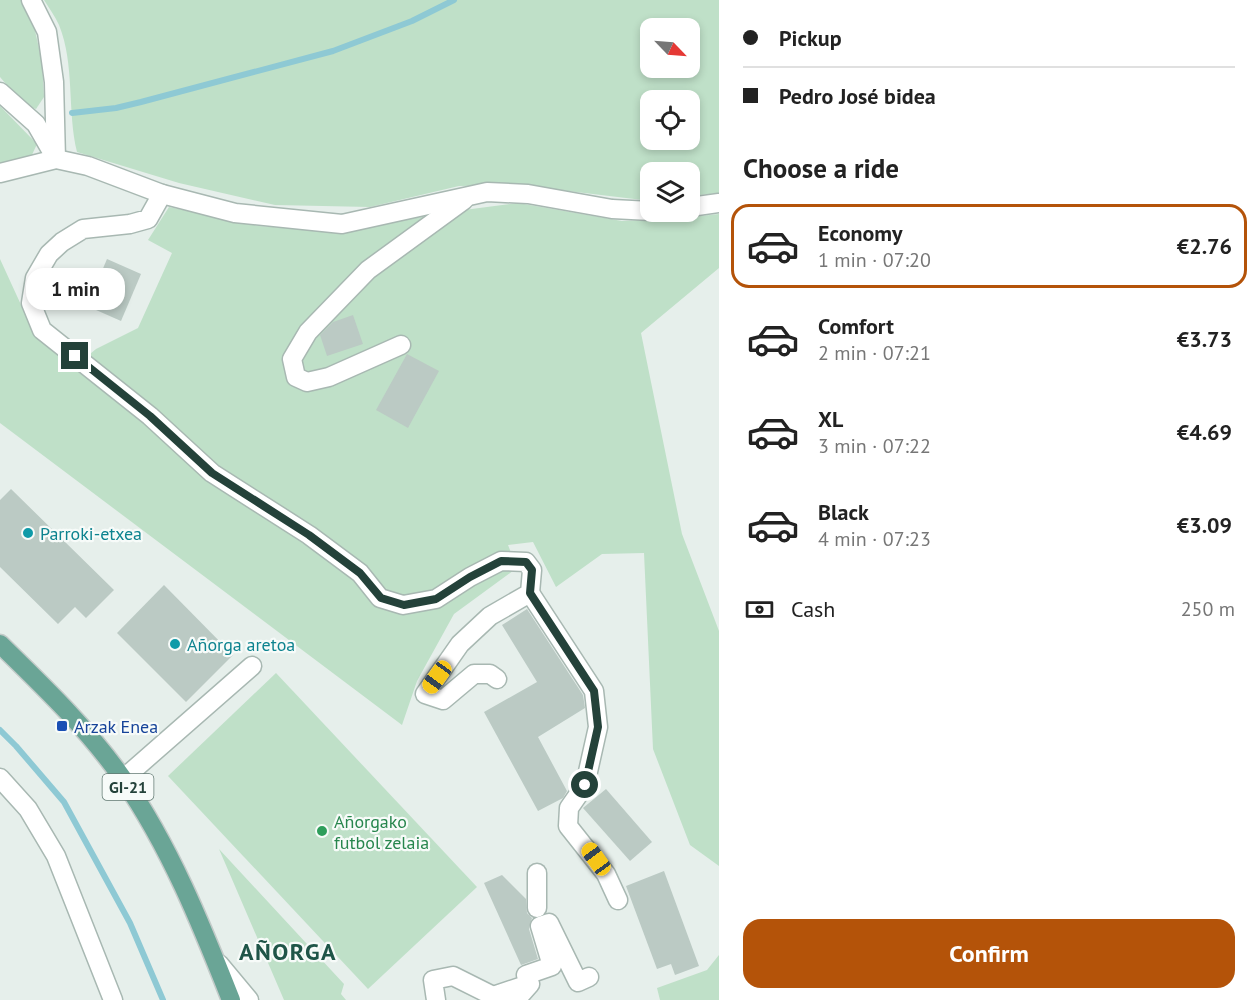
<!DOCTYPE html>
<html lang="en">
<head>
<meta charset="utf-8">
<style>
  body { margin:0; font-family:"PT Sans",sans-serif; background:#f6f6f6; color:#222; height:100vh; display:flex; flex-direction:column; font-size:22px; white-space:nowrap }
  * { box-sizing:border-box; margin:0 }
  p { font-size:20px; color:#767676 }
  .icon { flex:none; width:33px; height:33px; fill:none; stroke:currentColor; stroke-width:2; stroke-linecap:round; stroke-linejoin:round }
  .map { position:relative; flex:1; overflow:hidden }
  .details { display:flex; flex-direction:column; background:#fff; width:540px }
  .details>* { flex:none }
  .banner { display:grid; align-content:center; height:132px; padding:0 24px; background:#fff }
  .needle { width:39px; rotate:115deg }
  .buttons { position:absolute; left:640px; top:18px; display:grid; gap:12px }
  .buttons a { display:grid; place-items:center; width:60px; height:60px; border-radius:12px; background:#fff; box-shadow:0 3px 9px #0003; font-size:30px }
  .end { position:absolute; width:27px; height:27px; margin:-14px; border:8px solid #24423a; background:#fff; box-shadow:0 0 0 3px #fff }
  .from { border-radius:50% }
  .bubble { position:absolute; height:42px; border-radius:18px; background:#fff; box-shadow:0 3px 9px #0003; font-size:20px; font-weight:600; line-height:42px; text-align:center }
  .car { position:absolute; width:18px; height:36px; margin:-18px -9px; border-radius:8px; box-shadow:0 0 4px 2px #0007; background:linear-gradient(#f5c518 24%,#345 0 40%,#f5c518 0 76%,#345 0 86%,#f5c518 0) }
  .banner b { display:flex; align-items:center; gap:21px; height:57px; font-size:22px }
  .banner b+b { border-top:2px solid #e0e0e0 }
  .banner i { width:15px; height:15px; background:#222 }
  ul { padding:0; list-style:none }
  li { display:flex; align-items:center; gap:18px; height:84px; margin:0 12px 9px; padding:0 12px; border:3px solid transparent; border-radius:18px }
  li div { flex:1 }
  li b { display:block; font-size:22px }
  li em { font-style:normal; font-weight:600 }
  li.selected { border-color:#b45309 }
  li>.icon { width:54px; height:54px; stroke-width:1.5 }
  h2 { padding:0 24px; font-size:27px; line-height:72px }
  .pay { display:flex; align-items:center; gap:15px; height:66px; padding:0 24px; font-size:22px }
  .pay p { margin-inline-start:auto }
  .primary-button { display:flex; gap:12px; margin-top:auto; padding:12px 24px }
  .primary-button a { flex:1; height:69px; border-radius:18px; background:#b45309; color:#fff; font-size:24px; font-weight:600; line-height:69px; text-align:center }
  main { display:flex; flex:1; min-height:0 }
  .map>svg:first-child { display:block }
  .green { fill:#bfe0c8; fill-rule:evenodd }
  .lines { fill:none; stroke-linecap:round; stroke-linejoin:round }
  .stream { stroke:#8ec9d4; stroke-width:6 }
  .building { fill:#bbcac4 }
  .minor-casing { stroke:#a8b8b2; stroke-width:21 }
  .major-casing { stroke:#c2cac8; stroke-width:21 }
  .minor { stroke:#fff; stroke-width:18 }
  .major { stroke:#6aa596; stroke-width:18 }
  .route { stroke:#24423a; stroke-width:8 }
  .culture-dot { fill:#0f9aa8; stroke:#f7fbf9; stroke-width:2 }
  .transit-dot { fill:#1a4fb4; stroke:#f7fbf9; stroke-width:2 }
  .leisure-dot { fill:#2e9e5b; stroke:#f7fbf9; stroke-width:2 }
  .labels { text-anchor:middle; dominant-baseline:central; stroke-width:4.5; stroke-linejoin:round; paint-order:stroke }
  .shield { fill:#f7fbf9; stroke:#637a73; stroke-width:1.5 }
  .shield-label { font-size:16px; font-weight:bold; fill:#24423a }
  .culture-label { font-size:18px; fill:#0d838f; stroke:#f7fbf9; text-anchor:start }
  .transit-label { font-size:18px; fill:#164399; stroke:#f7fbf9; text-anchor:start }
  .leisure-label { font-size:18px; fill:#27864d; stroke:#f7fbf9; text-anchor:start }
  .district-label { font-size:24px; font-weight:bold; letter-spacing:1.5px; fill:#1f5548; stroke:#f7fbf9 }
</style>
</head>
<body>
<main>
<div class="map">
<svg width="719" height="1000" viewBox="0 0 719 1000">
  <rect width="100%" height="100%" fill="#e6efeb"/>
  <g class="green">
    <polygon points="0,0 22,0 34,26 42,62 44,97 36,109 24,105 0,77"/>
    <path d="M 44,0 L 719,0 L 719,193 L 690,196 L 690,172 L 651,172 L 651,201 L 518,185 L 459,186 L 370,207 L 275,205 L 179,183 L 77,152 C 67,111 75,64 59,25 C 55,16 49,8 44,0 ZM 651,28 L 690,28 L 690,68 L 651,68 ZM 651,100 L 690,100 L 690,140 L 651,140 Z"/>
    <polygon points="0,106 37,144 31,157 0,166"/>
    <polygon points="518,203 622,221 681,218 719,214 719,268 641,333 682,534 719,631 719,866 690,845 653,749 644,553 602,554 556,587 533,542 508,545 517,568 454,614 417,681 402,725 0,423 0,259 33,331 73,368 96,349 138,328 172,253 148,240 169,207 259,226 345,232 441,213"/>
    <polygon points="276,673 477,887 368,989 168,776"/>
    <polygon points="219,849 344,984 341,994 346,1000 284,1000"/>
    <polygon points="719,955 719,1000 660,1000 657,988 707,970"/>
  </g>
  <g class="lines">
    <g class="stream">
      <polyline points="72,113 116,108 141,102 333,51 412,21 454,0"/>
      <polyline points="0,730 16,746 64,802 130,923 163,1000"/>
    </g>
  </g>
  <g class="building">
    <polygon points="107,259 141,274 121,321 87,306"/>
    <polygon points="353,315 363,344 327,356 320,335 333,322"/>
    <polygon points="407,354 439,371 408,428 376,410"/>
    <polygon points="11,489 114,590 86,618 75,607 58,624 0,567 0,500"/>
    <polygon points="164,585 233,655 186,702 117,633"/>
    <polygon points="527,609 583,695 585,708 538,737 567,791 563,798 538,811 484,712 537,682 502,625"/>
    <polygon points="606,789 652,842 630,861 583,808"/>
    <polygon points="664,871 699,966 675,975 671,964 657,969 626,886"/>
    <polygon points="502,875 526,899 527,913 532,918 529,929 538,959 521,965 484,883"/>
  </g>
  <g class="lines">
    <defs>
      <g id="minor">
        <polyline points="31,0 47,32 54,82 56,159"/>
        <polyline points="0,92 36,124 55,157"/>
        <polyline points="0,173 56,159 88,166 162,194 235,213 342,224 487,192 528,194 612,209 651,211"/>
        <polyline points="162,194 148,219 130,224 83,229 62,242 49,254 35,278 31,303 42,330 150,416 212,473 309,535 360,573 380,598 403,605 436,599 470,577 501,561 526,562 532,570 530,593 490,616 460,644 425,694 443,700 474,674 490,674 497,679"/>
        <polyline points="690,207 719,203"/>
        <polyline points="401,345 329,377 307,382 296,377 292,359 308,332 368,270 464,200"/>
        <polyline points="530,593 594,691 598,727 585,785 569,808 568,826 606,874 618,900"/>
        <polyline points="0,778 28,809 56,856 113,1000"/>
        <polyline points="123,779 252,666"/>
        <polyline points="537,908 537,873"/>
        <polyline points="219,964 249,1000"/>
        <polyline points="436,1000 433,980 453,976 493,996 529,984"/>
        <polyline points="516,1000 530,984 526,975 552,966 540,926 549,923 578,982 589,977"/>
      </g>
      <path id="major" d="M 0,644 C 44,687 88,729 123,779 C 170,847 201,924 231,1000"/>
    </defs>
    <use href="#minor" class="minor-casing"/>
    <use href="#major" class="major-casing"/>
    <use href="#minor" class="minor"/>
    <use href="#major" class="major"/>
  </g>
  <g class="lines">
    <polyline class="route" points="75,356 150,416 212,473 309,535 360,573 381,598 404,605 436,599 470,577 501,561 526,562 532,570 530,593 594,691 598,727 585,785"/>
  </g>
  <g class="culture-dot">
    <circle cx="28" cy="533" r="6"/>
    <circle cx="175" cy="644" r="6"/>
  </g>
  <rect class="transit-dot" x="56" y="720" width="12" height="12" rx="3"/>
  <circle class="leisure-dot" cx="322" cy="831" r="6"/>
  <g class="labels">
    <rect class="shield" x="102.5" y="774" width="51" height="26" rx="4.5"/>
    <g class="shield-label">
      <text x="128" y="787">GI-21</text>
    </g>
    <g class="culture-label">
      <text x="40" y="533">Parroki-etxea</text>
      <text x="187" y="644">Añorga aretoa</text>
    </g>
    <g class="transit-label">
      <text x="74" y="726">Arzak Enea</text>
    </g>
    <g class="leisure-label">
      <text x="334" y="821">Añorgako<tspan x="334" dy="21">futbol zelaia</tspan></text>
    </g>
    <g class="district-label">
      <text x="288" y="951">AÑORGA</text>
    </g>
  </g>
</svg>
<div class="buttons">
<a><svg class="needle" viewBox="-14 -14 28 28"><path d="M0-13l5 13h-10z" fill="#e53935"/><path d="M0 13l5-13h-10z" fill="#767676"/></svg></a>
<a><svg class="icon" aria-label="locate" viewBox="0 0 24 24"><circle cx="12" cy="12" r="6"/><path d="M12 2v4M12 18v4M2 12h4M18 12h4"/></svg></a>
<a><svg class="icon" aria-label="layers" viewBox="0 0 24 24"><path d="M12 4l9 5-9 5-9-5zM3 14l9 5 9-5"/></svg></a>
</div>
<i class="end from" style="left:585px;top:785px"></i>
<i class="end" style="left:75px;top:356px"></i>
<div class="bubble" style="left:26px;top:268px;width:99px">1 min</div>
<i class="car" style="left:437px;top:677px;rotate:216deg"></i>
<i class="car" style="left:596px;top:859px;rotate:324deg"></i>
</div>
<section class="details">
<div class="banner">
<b><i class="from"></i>Pickup</b>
<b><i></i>Pedro José bidea</b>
</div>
<h2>Choose a ride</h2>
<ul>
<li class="selected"><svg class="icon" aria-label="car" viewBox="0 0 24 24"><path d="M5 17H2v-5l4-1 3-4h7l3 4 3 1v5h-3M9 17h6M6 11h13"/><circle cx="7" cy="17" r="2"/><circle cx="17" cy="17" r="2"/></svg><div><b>Economy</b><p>1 min · 07:20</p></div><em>€2.76</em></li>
<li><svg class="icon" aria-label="car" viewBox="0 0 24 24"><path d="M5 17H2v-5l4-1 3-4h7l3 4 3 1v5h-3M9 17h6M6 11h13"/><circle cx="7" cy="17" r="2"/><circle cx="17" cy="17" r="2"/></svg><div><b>Comfort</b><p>2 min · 07:21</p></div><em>€3.73</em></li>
<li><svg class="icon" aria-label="car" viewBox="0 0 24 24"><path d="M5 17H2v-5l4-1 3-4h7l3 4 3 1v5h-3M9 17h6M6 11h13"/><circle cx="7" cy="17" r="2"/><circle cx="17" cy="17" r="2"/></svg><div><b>XL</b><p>3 min · 07:22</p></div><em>€4.69</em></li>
<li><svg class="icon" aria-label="car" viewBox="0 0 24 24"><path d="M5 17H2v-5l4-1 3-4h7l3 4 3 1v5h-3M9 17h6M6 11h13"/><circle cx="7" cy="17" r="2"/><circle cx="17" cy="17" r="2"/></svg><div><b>Black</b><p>4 min · 07:23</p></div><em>€3.09</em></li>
</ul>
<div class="pay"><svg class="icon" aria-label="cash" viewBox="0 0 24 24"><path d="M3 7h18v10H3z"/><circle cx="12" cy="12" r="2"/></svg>Cash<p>250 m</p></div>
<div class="primary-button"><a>Confirm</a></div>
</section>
</main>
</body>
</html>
